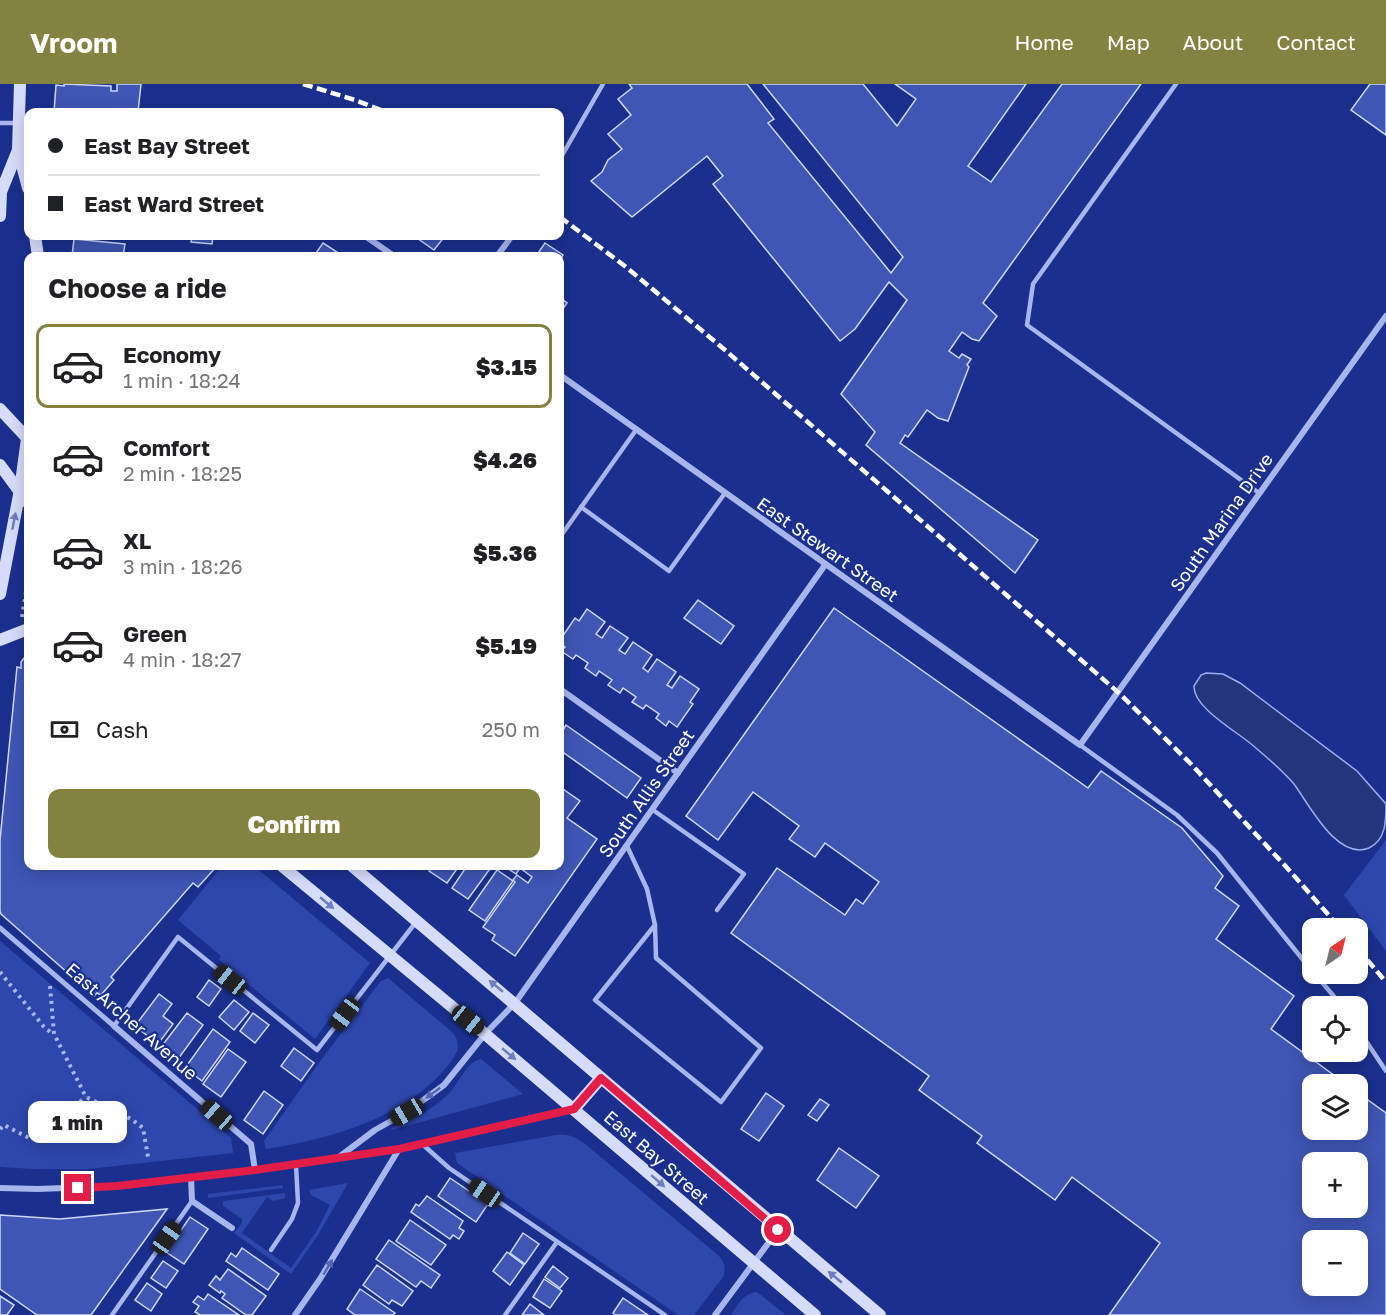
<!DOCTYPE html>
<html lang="en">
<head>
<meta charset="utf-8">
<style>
  body { margin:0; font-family:"Golos Text",sans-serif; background:#f6f6f6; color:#202124; height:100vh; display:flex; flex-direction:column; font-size:22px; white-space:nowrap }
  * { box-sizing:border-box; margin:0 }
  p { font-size:20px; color:#757577 }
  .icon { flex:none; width:33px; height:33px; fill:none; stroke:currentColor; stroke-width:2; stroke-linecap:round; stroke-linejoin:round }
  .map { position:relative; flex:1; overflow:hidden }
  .sheet { position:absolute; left:24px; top:168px; width:540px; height:618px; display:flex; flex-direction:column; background:#fff; border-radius:12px; box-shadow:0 3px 15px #0003 }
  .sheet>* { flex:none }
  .banner { position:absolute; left:24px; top:24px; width:540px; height:132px; border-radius:12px; box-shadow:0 3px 15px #0003; display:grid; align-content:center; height:132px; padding:0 24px; background:#fff }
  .needle { width:39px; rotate:35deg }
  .controls { position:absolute; left:1302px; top:834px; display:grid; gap:12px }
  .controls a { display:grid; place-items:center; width:66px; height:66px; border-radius:12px; background:#fff; box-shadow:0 3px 15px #0003; font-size:30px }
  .end { position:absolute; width:27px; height:27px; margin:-14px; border:8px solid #e11d48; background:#fff; box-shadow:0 0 0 3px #fff }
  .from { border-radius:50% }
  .bubble { position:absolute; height:42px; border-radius:12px; background:#fff; box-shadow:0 3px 15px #0003; font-size:20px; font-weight:800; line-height:42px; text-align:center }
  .car { position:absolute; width:18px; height:36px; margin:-18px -9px; border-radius:8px; box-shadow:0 0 4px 2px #0007; background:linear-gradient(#222 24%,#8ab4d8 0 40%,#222 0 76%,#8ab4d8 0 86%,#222 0) }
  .banner b { display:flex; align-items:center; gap:21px; height:57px; font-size:22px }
  .banner b+b { border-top:2px solid #e0e0e0 }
  .banner i { width:15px; height:15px; background:#202124 }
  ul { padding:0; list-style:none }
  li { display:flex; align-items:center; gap:18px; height:84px; margin:0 12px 9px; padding:0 12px; border:3px solid transparent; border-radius:12px }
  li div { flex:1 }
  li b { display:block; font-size:22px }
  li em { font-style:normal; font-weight:800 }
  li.selected { border-color:#848241 }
  li>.icon { width:54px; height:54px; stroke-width:1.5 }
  h2 { padding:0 24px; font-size:27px; line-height:72px }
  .pay { display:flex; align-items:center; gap:15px; height:66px; padding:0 24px; font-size:22px }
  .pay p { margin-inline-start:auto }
  .cta { display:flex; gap:12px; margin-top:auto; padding:12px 24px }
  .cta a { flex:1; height:69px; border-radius:12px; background:#848241; color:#fff; font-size:24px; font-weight:800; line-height:69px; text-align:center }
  header { display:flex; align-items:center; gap:36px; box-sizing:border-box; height:84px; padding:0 30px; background:#848241; color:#fff }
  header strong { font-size:28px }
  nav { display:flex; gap:33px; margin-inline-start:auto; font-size:21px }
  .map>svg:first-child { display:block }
  .green { fill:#2e47ac }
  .water { fill:#25357c; stroke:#9badf0; stroke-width:1.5 }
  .building { fill:#3f56b4; stroke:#ced7fa; stroke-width:1.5; fill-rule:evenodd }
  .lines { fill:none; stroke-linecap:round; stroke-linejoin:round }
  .path { stroke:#a8b6ee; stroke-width:4; stroke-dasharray:3 4.5; stroke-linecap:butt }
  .service { stroke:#a8b6ee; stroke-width:4.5 }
  .pedestrian { stroke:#a8b6ee; stroke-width:5 }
  .minor { stroke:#a8b6ee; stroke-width:6 }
  .secondary { stroke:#d5dcfa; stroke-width:12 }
  .rail { stroke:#fff; stroke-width:4.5; stroke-dasharray:10 4.5; stroke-linecap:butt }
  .oneway { fill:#6f7dbf }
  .oneway2 { fill:#5366b4 }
  .route { stroke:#e11d48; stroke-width:8 }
  .labels { text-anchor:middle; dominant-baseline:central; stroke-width:4.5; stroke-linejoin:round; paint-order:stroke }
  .street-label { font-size:18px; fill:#fff; stroke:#1b308e }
</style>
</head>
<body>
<header>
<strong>Vroom</strong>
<nav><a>Home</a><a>Map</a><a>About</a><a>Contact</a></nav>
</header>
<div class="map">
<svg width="1386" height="1231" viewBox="0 0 1386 1231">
  <rect width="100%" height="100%" fill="#1b308e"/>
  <g class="green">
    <polygon points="1386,756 1386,867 1344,811"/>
    <polygon points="222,782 254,782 370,879 315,955 219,876 221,872 178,836"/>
    <polygon points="0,857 231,1054 233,1069 88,1085 34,1085 0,1083"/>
    <path d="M 388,894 L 452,948 C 462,960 458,969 449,980 C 407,1034 330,1055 266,1065 L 264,1057 L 321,976 L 380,898 Z"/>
    <path d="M 481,975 L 523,1010 L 392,1046 L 391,1044 C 414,1035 435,1025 452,1006 C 460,996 468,977 481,975 Z"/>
    <path d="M 556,1051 C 568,1050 574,1052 584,1059 L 719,1172 C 725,1179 726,1184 723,1193 L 694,1231 L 678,1231 L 457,1079 L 455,1069 Z"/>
    <polygon points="348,1099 318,1151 291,1190 234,1149 242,1139 242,1135 223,1122 223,1117 285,1109 285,1114 273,1117 267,1113 242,1149 291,1184 316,1148 330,1121 311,1111 309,1106"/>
    <polygon points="283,1101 283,1104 208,1114 208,1110"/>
    <path d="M 757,1208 L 786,1231 L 731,1231 C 738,1221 743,1209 757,1208 Z"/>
  </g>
  <path class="water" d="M 1206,589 L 1223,590 L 1240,599 L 1357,687 L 1386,720 C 1386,737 1386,756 1369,764 C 1337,777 1309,720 1294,700 C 1283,687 1270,676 1257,665 C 1242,650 1193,625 1194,602 L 1201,591 Z"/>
  <g class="building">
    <polygon points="64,0 111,2 111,7 117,7 117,0 141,0 138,28 54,28 56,1 64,2"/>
    <polygon points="629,0 747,0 774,35 768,39 891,189 903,173 763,0 863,0 897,42 916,15 895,0 1026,0 968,82 991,98 1062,0 1141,0 983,219 997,232 979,257 972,255 962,248 949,267 959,274 962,270 971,275 967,281 969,283 948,337 938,334 927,326 908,353 905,351 900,359 1038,456 1015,489 866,361 875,348 841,310 907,216 889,198 855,245 840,257 713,100 723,92 707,72 632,133 591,97 602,88 608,76 622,65 608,50 631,31 618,15 632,4"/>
    <polygon points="1370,0 1386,0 1386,51 1351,26"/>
    <polygon points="192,152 213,152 212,160 191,158"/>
    <polygon points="414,152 445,152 434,166"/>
    <polygon points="74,155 125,160 123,172 72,172"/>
    <polygon points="323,159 343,172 314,172"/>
    <polygon points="545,159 563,171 560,176 560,172 536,172"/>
    <polygon points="560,213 567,219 560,229"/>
    <polygon points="698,516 734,542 721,560 684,534"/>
    <path d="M 834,524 L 1088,704 L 1101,687 L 1182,744 L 1223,792 L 1215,804 L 1239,822 L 1216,855 L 1294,912 L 1271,945 L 1346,1000 L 1312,1000 L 1312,1046 L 1358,1046 L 1358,1009 L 1386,1029 L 1386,1231 L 1109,1231 L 1160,1159 L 1072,1093 L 1055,1116 L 977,1059 L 982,1052 L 919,1006 L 929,992 L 731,849 L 777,784 L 845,831 L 856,815 L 863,820 L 879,798 L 825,759 L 815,773 L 789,755 L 799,742 L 753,708 L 718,756 L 686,732 ZM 1312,1078 L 1358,1078 L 1358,1124 L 1312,1124 ZM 1312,1156 L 1358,1156 L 1358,1202 L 1312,1202 Z"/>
    <polygon points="587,525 605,538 596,550 602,554 610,542 628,554 619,566 625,570 633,558 652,571 643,584 648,588 657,575 676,588 667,601 672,604 680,592 699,605 690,618 693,620 677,643 669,637 666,642 656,634 659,630 646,621 643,625 632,618 636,613 623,604 620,609 608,601 612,596 599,587 596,592 585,584 588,579 576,571 573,575 561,567 565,563 560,559 560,556 575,534 579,537"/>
    <polygon points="28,569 28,782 217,782 198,803 193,799 111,893 114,896 101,911 97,909 94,912 1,830 0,827 0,756 17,583 21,584 21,578"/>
    <polygon points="566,641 641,694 627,714 560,666 560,651"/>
    <polygon points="560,703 580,717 567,734 597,755 515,872 492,856 495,851 483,843 515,798 513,796 517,791 528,799 532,793 520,784 516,790 504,782 560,782"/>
    <polygon points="432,782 459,782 447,799 429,787"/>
    <polygon points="467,782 492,782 468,815 452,804"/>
    <polygon points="497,786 513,797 485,837 469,826"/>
    <polygon points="209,896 221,905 209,922 197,913"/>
    <polygon points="159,910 172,920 163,932 173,940 158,960 135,942"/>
    <polygon points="234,916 249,928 234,946 219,933"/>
    <polygon points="187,929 203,941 178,975 161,963"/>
    <polygon points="253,929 269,941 255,959 240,947"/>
    <polygon points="213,945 230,958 202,997 185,984"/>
    <polygon points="294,964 314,979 301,997 281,982"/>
    <polygon points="228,965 246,978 221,1013 203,1000"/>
    <polygon points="264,1007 283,1021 263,1050 244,1036"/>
    <polygon points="766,1009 784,1022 759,1057 741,1045"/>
    <polygon points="820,1015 829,1021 817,1037 808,1031"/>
    <polygon points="839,1064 879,1092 856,1124 817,1096"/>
    <polygon points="450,1094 488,1120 476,1138 438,1112"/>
    <polygon points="427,1112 463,1137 459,1144 464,1147 459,1155 453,1151 450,1155 411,1128 416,1120 419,1122"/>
    <polygon points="167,1125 91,1231 37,1231 0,1205 0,1131 60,1135"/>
    <polygon points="190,1133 208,1145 184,1180 166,1168"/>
    <polygon points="410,1136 446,1161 431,1181 396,1157"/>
    <polygon points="523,1149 539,1160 525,1180 510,1169"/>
    <polygon points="389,1156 440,1191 431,1204 421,1197 416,1203 376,1175"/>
    <polygon points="242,1164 279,1190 268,1206 226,1177 231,1169 236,1173"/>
    <polygon points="507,1168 524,1181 510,1201 493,1187"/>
    <polygon points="163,1177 178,1187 166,1204 151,1194"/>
    <polygon points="377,1181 413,1207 402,1222 392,1216 389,1220 363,1201"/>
    <polygon points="553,1182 568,1194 560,1204 545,1193"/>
    <polygon points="228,1185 266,1212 252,1231 246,1231 222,1214 225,1210 221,1207 220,1209 209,1201 216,1192 220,1196"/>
    <polygon points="544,1195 562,1207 550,1224 533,1213"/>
    <polygon points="147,1199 162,1210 151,1227 135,1216"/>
    <polygon points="360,1205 395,1229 393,1231 355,1231 347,1225"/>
    <polygon points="208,1210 239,1231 200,1231 195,1228 199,1222 193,1218 198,1212 204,1216"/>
    <polygon points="0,1212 14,1221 7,1231 0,1231"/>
    <polygon points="623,1214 648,1231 615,1231 613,1229"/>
    <polygon points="530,1220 544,1231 522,1231"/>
  </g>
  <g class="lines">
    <g class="path">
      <polyline points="22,533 28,495"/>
      <polyline points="0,888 44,943 53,950"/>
      <polyline points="50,902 54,950 86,1013 131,1035 143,1044 148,1073"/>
      <polyline points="0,1045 4,1041 31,1055 86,1013"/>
    </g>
    <g class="service">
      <polyline points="1176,0 1033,200 1027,241 1259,409"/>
      <polyline points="0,39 18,39"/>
      <polyline points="560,75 603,0"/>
      <polyline points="581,423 669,487 725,409"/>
      <polyline points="560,453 636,346"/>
      <polyline points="1080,661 1177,731 1217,769 1312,887"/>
      <polyline points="653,726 744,790 717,826"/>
      <polyline points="627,762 647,805 655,841 656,874 761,964 721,1018 595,916 655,841"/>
      <polyline points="1315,890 1342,922"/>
      <polyline points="114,942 178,853 317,966 416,838"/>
      <polyline points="1358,945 1386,987"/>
      <polyline points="421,1059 449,1084 665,1231"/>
      <polyline points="271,1166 292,1135 298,1119 296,1081"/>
      <polyline points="112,1231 192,1117"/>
      <polyline points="505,1231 557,1158"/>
    </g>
    <polyline class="pedestrian" points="0,844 114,942"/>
    <g class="minor">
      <polyline points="365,152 394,172"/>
      <polyline points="497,172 512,152"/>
      <polyline points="560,291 1080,661 1386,232"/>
      <polyline points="560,605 678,689"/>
      <polyline points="114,942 251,1060 255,1086"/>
      <polyline points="339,1073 375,1046 407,1028 444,1001 485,950 515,919 825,481"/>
      <polyline points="191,1093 192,1117 232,1144"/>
      <polyline points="0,1104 38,1105 117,1102 255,1086 399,1065 574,1025"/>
      <polyline points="295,1231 320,1195 399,1065"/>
      <polyline points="715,1231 778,1146"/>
    </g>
    <g class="secondary">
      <polyline points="20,0 18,66 28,104"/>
      <polyline points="0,132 1,108 18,66"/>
      <polyline points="35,152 38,172"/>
      <polyline points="0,325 28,355"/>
      <polyline points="0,381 28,419"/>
      <polyline points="0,510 20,406 28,347"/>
      <polyline points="0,556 28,545"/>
      <polyline points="282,782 485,950 815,1231"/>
      <polyline points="352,782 880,1231"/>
      <polyline points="574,1025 601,994"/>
    </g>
    <g class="rail">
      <polyline points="303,0 355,16 386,28"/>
      <polyline points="560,133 626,183 725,266 1119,609 1191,680 1289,786 1340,844"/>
      <polyline points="1358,865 1386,898"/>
    </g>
  </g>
  <defs><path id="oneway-solid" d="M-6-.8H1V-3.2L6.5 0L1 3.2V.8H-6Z" transform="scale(1.5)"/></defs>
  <g class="oneway">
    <use href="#oneway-solid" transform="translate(14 437) rotate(-79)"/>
    <use href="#oneway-solid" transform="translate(327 819) rotate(40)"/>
    <use href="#oneway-solid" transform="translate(496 902) rotate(-140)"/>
    <use href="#oneway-solid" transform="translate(509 970) rotate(40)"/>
    <use href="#oneway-solid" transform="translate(658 1097) rotate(41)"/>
    <use href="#oneway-solid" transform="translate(835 1193) rotate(-140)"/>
  </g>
  <g class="oneway2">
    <use href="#oneway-solid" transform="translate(433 1009) rotate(144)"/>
    <use href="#oneway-solid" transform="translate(328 1183) rotate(-59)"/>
  </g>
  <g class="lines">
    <polyline class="route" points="78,1104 117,1102 255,1086 399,1065 574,1025 601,994 778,1146"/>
  </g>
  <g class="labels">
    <g class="street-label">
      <text transform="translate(1221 438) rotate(-55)">South Marina Drive</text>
      <text transform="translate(828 465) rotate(35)">East Stewart Street</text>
      <text transform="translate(646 709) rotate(-55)">South Allis Street</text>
      <text transform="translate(132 937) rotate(41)">East Archer Avenue</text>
      <text transform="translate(657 1073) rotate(41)">East Bay Street</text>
    </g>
  </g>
</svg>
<div class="controls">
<a><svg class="needle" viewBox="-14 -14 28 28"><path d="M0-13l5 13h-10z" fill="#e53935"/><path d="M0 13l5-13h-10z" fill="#757577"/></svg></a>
<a><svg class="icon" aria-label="locate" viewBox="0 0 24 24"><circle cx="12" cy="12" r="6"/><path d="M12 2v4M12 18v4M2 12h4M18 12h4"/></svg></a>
<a><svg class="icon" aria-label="layers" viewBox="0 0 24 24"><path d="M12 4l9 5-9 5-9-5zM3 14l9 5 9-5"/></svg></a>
<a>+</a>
<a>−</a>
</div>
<i class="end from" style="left:778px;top:1146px"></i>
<i class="end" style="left:78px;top:1104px"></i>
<div class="bubble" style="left:28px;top:1017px;width:99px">1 min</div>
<i class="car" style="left:230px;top:896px;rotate:309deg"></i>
<i class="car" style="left:345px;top:930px;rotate:217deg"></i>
<i class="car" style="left:468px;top:936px;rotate:129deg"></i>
<i class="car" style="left:407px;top:1028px;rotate:240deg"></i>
<i class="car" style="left:217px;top:1031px;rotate:311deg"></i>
<i class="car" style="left:485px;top:1109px;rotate:304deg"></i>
<i class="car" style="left:167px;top:1154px;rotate:35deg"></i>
<div class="banner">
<b><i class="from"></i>East Bay Street</b>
<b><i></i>East Ward Street</b>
</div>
<section class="sheet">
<h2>Choose a ride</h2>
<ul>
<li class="selected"><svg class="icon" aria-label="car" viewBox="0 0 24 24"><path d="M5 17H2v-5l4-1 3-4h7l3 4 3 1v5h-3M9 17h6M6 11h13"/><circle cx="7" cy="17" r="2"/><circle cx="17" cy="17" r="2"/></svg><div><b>Economy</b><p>1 min · 18:24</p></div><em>$3.15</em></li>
<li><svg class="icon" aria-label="car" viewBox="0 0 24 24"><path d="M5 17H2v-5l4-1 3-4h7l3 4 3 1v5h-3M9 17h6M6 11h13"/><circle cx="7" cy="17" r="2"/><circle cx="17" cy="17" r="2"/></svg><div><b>Comfort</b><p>2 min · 18:25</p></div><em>$4.26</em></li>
<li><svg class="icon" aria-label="car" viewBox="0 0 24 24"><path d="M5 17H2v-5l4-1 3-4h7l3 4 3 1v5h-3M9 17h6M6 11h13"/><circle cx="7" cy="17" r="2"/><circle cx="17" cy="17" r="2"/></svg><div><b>XL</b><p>3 min · 18:26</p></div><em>$5.36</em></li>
<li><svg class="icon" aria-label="car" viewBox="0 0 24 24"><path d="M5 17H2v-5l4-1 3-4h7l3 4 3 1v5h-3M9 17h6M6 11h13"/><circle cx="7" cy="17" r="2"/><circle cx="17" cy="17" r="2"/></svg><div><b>Green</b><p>4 min · 18:27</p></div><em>$5.19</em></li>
</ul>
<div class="pay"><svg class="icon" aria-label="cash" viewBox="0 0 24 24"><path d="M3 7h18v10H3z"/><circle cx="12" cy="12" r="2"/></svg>Cash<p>250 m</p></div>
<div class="cta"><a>Confirm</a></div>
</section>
</div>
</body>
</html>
